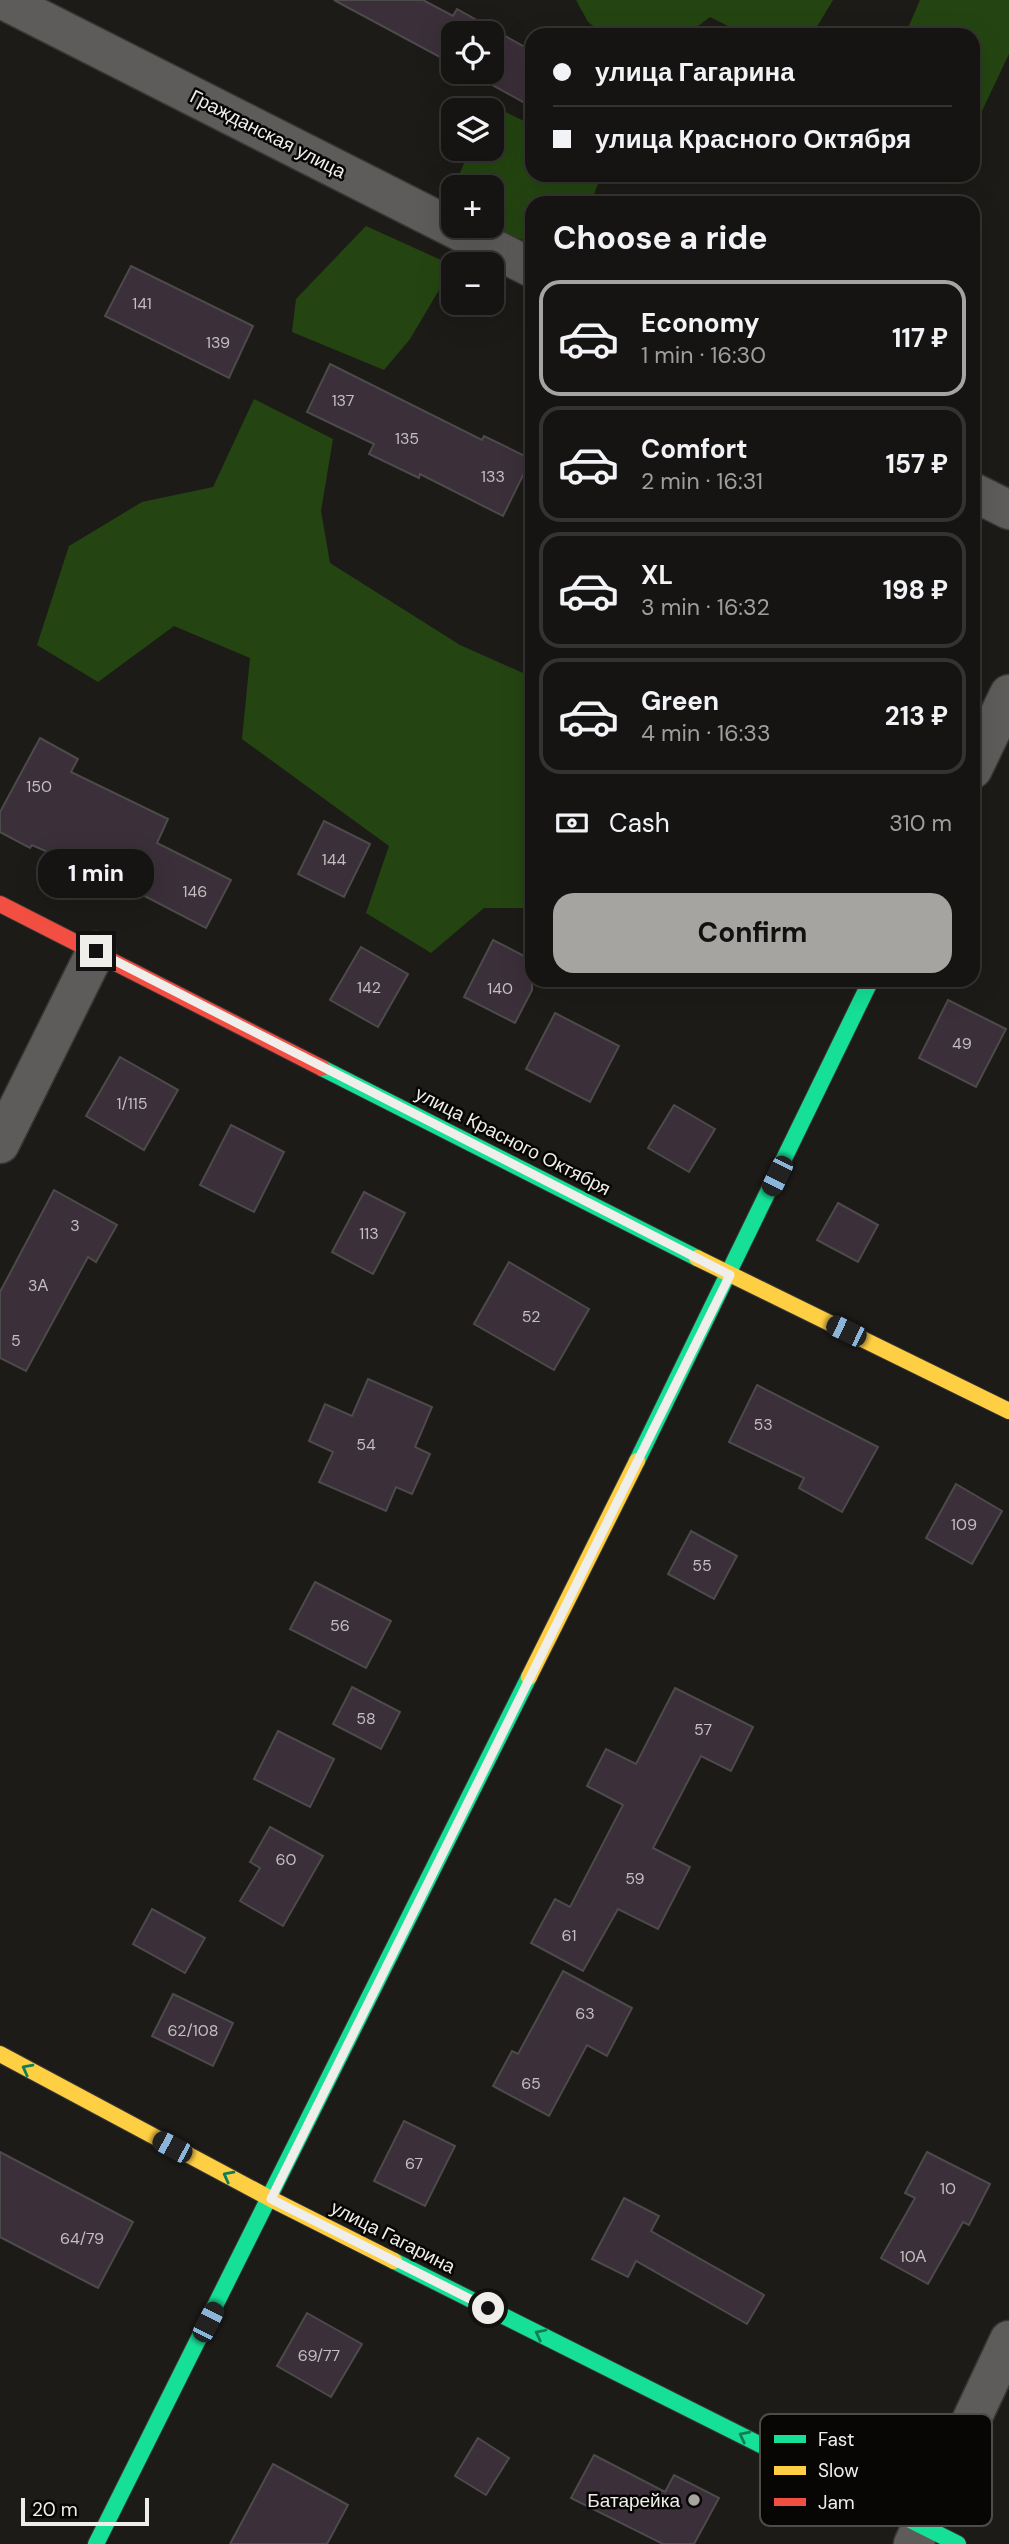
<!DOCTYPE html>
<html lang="en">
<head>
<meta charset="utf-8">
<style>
  body { margin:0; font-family:"DM Sans",sans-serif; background:#232120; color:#f1f3f6; height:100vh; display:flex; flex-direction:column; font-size:26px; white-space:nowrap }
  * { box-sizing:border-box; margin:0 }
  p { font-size:23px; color:#9e9e9f }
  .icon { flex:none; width:38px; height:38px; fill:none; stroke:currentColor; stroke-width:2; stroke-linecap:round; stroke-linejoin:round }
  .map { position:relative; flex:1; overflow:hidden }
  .side { position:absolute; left:525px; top:196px; width:455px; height:791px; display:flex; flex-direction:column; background:#161412; border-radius:21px; box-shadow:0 7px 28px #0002,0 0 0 2px #353332 }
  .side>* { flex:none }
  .hud { position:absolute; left:525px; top:28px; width:455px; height:154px; border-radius:21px; box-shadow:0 7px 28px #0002,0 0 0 2px #353332; display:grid; align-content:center; height:154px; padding:0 28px; background:#161412 }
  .controls { position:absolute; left:441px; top:21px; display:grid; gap:14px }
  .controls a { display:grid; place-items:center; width:63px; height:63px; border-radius:14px; background:#161412; box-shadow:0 7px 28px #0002,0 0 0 2px #353332; font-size:35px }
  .scale { position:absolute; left:21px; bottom:18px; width:128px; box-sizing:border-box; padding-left:7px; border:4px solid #f0eeeb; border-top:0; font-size:19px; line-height:24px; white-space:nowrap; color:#f0eeeb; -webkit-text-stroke:5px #070605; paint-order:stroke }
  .end { position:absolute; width:32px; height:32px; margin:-16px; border:9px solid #f0eeeb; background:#111; box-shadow:0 0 0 4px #111 }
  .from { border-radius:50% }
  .bubble { position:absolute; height:49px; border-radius:21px; background:#161412; box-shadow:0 7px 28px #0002,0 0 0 2px #353332; font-size:23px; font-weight:700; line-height:49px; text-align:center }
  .car { position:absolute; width:21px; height:42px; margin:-21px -10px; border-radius:9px; box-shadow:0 0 5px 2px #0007; background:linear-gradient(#222 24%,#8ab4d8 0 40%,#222 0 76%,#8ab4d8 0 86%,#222 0) }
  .hud b { display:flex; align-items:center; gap:24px; height:66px; font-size:26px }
  .hud b+b { border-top:2px solid #353332 }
  .hud i { width:18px; height:18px; background:#f1f3f6 }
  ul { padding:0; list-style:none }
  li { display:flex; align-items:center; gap:21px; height:116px; margin:0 14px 10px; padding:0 14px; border:4px solid #353332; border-radius:21px }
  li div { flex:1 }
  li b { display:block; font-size:26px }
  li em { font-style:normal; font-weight:700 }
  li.selected { border-color:#a6a4a1 }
  li>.icon { width:63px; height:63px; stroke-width:1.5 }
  h2 { padding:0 28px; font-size:32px; line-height:84px }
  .pay { display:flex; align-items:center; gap:18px; height:77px; padding:0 28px; font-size:26px }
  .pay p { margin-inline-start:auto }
  .primary-button { display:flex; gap:14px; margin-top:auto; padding:14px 28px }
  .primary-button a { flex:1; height:80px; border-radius:21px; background:#a6a4a1; color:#111; font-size:28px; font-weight:700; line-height:80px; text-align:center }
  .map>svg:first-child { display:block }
  .green { fill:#244511 }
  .building { fill:#3b2f3a; stroke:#4c4a4a; stroke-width:2 }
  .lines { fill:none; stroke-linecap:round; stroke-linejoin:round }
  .street-casing { stroke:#393736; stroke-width:41 }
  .fast-casing { stroke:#393736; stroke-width:18 }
  .slow-casing { stroke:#393736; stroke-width:18 }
  .jam-casing { stroke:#393736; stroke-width:18 }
  .street { stroke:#5d5c5a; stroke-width:38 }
  .fast { stroke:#16e098; stroke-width:16 }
  .slow { stroke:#ffcf43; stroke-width:16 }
  .jam { stroke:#f24e42; stroke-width:16 }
  .oneway { stroke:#0f7e56 }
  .route { stroke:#f0eeeb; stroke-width:9 }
  .poi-dot { fill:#a6a4a1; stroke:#070605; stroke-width:2.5 }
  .labels { text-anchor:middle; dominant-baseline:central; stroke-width:5; stroke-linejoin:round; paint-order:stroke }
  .number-label { font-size:16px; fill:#c3bebf }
  .street-label { font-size:19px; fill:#f0eeeb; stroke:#070605 }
  .poi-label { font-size:19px; fill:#f0eeeb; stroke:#070605; text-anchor:end }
  .key { fill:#070605; stroke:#4d4c4a; stroke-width:2 }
  .key-label { font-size:19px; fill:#f0eeeb }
</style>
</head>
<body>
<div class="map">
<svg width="1009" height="2544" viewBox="0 0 1009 2544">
  <rect width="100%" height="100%" fill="#1d1b18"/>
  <g class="green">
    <polygon points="576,0 833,0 812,35 746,35 710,17 686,35 605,35 588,22"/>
    <polygon points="920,0 1009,0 1009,54 981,113 973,112 973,35 905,35"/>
    <polygon points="489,104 532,125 532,175 601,175 591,203 532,203 532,242 502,234 492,225 492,187 454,187 470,149 492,149 492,110 486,110"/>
    <polygon points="366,226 441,260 442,285 410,339 384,370 292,332 296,299"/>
    <polygon points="254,399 333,439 321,511 330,563 460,645 532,677 532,908 484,908 431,953 366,913 389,846 242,739 250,658 174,626 98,682 37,645 69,546 142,502 213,487"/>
  </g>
  <g class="building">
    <polygon points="334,0 423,0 453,16 457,9 532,51 532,107 469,72 492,72 492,33 453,33 453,64"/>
    <polygon points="131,266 253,326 229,378 105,316"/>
    <polygon points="330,364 482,440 484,436 531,459 503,516 420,474 419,478 369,454 374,444 307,412"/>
    <polygon points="40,738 78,759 71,772 168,819 157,843 231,880 206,928 133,890 32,845 30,848 0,832 0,812"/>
    <polygon points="324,821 370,844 344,897 298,874"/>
    <polygon points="493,940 532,960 532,990 515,1023 464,997"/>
    <polygon points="361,947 408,974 378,1027 330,1000"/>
    <polygon points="948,1000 1006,1029 976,1087 919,1058"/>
    <polygon points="555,1013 619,1046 590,1102 526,1069"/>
    <polygon points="120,1057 178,1090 144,1150 86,1116"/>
    <polygon points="674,1105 715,1129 689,1172 648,1148"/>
    <polygon points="231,1125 284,1152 254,1212 200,1185"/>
    <polygon points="54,1190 117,1225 96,1262 88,1257 26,1371 0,1358 0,1292"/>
    <polygon points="364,1192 405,1213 373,1274 332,1252"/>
    <polygon points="838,1203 878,1225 858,1262 817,1240"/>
    <polygon points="509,1262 589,1309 554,1370 474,1324"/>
    <polygon points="368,1379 432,1407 415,1447 430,1454 412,1494 396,1487 386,1511 319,1482 333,1452 309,1441 325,1404 352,1416"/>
    <polygon points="757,1385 878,1447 842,1512 799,1488 804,1478 729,1442"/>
    <polygon points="956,1484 1002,1511 972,1564 926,1538"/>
    <polygon points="691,1531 737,1556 714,1599 668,1574"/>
    <polygon points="315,1582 391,1621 366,1668 290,1629"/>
    <polygon points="352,1687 400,1712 381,1749 333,1724"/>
    <polygon points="675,1688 753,1727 731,1771 701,1756 653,1848 690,1867 658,1929 618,1909 583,1971 531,1943 555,1899 570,1907 623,1805 587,1786 606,1749 636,1764"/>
    <polygon points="278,1731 334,1759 310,1807 254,1779"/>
    <polygon points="270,1827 323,1856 283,1926 240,1901 260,1868 250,1862"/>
    <polygon points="152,1909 205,1938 185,1973 133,1944"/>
    <polygon points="563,1971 632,2008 607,2056 587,2045 549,2116 493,2086 512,2051 518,2054"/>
    <polygon points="173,1994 233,2023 213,2066 152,2036"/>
    <polygon points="404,2121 455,2146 425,2206 374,2181"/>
    <polygon points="0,2152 133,2222 98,2288 0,2237"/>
    <polygon points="927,2152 990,2184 969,2225 963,2222 928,2284 881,2258 915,2198 905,2193"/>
    <polygon points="624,2198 659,2216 651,2231 764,2295 747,2324 636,2261 628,2277 592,2259"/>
    <polygon points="307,2313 362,2344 331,2397 277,2366"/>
    <polygon points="478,2438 509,2458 486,2495 455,2476"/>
    <polygon points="594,2455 665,2492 674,2475 719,2498 694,2544 663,2544 571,2498"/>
    <polygon points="273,2464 348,2505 327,2544 230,2544"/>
  </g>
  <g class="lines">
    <defs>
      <g id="street">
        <polyline points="3,0 532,268"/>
        <polyline points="973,492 1009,510"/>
        <polyline points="973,769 1009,694"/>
        <polyline points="0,1144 96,951"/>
        <polyline points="913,2544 1009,2340"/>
      </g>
      <g id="fast">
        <polyline points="322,1068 697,1258"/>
        <polyline points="637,1461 871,980"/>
        <polyline points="394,2261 958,2544"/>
        <polyline points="96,2544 529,1677"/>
      </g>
      <g id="slow">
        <polyline points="697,1258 1009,1411"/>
        <polyline points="529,1677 637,1461"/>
        <polyline points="0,2054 271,2199 394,2261"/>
      </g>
      <polyline id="jam" points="0,904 322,1068"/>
    </defs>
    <use href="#street" class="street-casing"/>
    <use href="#fast" class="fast-casing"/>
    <use href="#slow" class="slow-casing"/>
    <use href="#jam" class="jam-casing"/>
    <use href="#street" class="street"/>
    <use href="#fast" class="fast"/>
    <use href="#slow" class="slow"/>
    <use href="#jam" class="jam"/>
  </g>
  <defs><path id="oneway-chevron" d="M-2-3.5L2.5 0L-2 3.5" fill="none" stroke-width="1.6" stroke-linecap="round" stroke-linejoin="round" transform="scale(1.75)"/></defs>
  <g class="oneway">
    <use href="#oneway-chevron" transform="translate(27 2069) rotate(-152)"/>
    <use href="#oneway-chevron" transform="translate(228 2176) rotate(-152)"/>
    <use href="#oneway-chevron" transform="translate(540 2334) rotate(-153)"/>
    <use href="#oneway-chevron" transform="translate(744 2436) rotate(-153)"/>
  </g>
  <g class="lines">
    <polyline class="route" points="96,951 730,1275 271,2199 488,2308"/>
  </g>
  <circle class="poi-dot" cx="694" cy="2500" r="7"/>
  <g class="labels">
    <g class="number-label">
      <text x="142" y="303">141</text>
      <text x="218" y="342">139</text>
      <text x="343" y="400">137</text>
      <text x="407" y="438">135</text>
      <text x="493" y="476">133</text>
      <text x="39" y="786">150</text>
      <text x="334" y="859">144</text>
      <text x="195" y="891">146</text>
      <text x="369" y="987">142</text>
      <text x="500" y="988">140</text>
      <text x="962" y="1043">49</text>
      <text x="132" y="1103">1/115</text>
      <text x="75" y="1225">3</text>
      <text x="369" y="1233">113</text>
      <text x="38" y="1285">3А</text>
      <text x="531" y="1316">52</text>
      <text x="16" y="1340">5</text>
      <text x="763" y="1424">53</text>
      <text x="366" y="1444">54</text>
      <text x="964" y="1524">109</text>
      <text x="702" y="1565">55</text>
      <text x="340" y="1625">56</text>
      <text x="366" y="1718">58</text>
      <text x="703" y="1729">57</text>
      <text x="286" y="1859">60</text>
      <text x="635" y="1878">59</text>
      <text x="569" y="1935">61</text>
      <text x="585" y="2013">63</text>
      <text x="193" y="2030">62/108</text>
      <text x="531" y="2083">65</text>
      <text x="414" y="2163">67</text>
      <text x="948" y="2188">10</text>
      <text x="82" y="2238">64/79</text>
      <text x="913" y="2256">10А</text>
      <text x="319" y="2355">69/77</text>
    </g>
    <g class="street-label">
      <text transform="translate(268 134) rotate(27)">Гражданская улица</text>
      <text transform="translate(513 1141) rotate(27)">улица Красного Октября</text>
      <text transform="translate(393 2237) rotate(27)">улица Гагарина</text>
    </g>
    <g class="poi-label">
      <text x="680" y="2500">Батарейка</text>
    </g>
  </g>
  <rect x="760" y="2414" width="232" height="112" rx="10" class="key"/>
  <rect x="774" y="2435" width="32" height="8" fill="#16e098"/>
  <rect x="774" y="2466" width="32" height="9" fill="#ffcf43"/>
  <rect x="774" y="2498" width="32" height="8" fill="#f24e42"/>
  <g class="key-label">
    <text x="818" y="2446">Fast</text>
    <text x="818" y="2477">Slow</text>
    <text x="818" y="2509">Jam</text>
  </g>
</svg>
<div class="controls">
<a><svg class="icon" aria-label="locate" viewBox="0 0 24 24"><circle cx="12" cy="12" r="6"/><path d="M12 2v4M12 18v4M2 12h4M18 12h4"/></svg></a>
<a><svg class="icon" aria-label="layers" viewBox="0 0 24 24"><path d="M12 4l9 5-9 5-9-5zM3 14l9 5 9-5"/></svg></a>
<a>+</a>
<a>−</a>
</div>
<div class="scale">20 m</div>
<i class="end from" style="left:488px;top:2308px"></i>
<i class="end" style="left:96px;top:951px"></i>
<div class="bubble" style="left:38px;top:849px;width:116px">1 min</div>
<i class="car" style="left:777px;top:1176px;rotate:206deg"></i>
<i class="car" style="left:846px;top:1331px;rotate:296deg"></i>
<i class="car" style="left:172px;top:2147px;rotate:298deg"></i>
<i class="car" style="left:208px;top:2322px;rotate:27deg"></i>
<div class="hud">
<b><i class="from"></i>улица Гагарина</b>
<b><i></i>улица Красного Октября</b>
</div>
<section class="side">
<h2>Choose a ride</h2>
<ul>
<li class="selected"><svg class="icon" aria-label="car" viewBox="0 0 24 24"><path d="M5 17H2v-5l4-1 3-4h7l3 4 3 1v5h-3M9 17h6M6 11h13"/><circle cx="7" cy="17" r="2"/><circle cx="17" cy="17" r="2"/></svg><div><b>Economy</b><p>1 min · 16:30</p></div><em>117 ₽</em></li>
<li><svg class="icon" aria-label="car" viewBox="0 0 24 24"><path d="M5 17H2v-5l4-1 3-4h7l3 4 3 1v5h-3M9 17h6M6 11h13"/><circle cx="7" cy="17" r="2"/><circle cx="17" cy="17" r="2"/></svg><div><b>Comfort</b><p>2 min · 16:31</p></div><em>157 ₽</em></li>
<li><svg class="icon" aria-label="car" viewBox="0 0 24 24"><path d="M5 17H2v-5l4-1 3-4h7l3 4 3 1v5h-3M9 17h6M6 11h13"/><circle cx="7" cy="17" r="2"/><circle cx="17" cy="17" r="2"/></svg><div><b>XL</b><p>3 min · 16:32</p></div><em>198 ₽</em></li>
<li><svg class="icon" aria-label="car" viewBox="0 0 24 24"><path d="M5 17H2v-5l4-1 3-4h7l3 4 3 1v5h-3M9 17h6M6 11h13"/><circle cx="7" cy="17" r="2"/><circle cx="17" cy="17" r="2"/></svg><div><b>Green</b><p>4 min · 16:33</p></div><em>213 ₽</em></li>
</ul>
<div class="pay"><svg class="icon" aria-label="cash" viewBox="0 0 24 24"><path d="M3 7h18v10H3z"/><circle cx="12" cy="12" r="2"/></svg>Cash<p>310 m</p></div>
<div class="primary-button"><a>Confirm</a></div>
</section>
</div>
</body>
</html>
